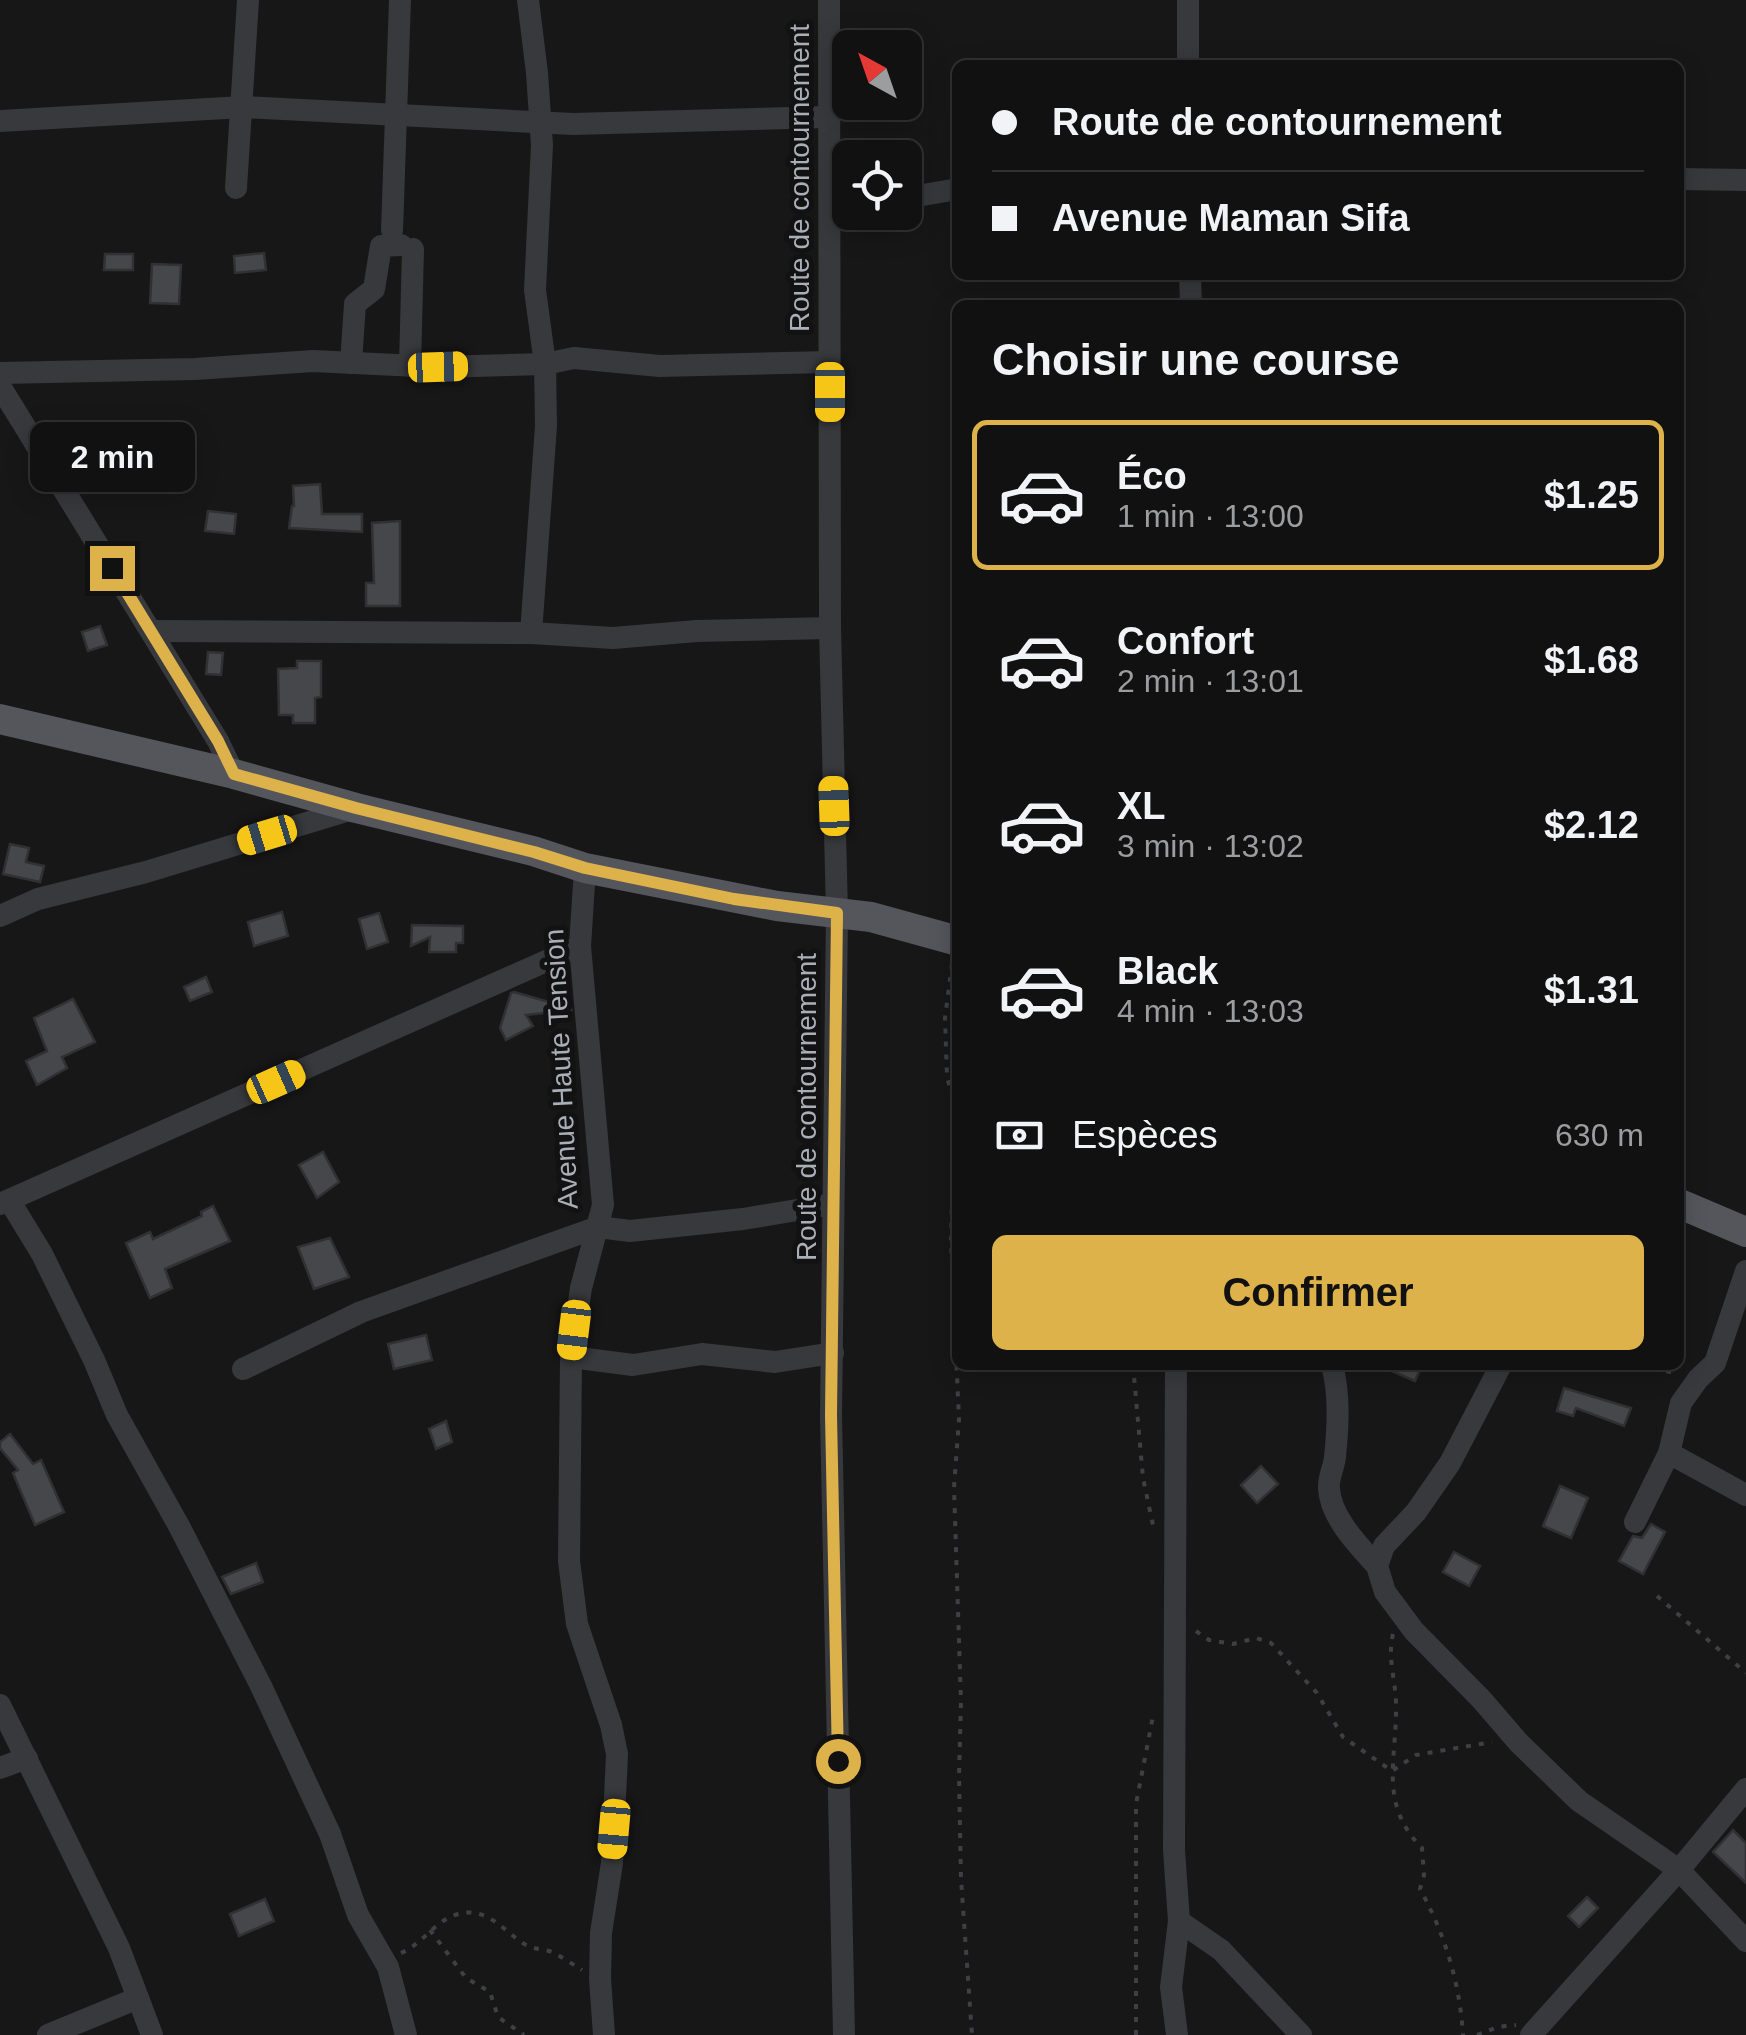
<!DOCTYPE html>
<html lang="fr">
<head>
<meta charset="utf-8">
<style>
  body { margin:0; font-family:Arial,sans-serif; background:#1a1a1b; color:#f1f3f6; height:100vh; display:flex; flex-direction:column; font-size:38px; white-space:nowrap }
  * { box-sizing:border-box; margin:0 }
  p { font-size:32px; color:#9c9d9f }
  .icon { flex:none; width:55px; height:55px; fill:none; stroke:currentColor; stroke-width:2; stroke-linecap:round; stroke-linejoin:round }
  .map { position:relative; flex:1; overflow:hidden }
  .details { position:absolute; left:952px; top:300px; width:732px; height:1070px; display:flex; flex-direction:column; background:#111112; border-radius:15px; box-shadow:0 5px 25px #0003,0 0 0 2px #303132 }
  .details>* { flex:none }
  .guide { position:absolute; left:952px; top:60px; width:732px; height:220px; border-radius:15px; box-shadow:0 5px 25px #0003,0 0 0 2px #303132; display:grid; align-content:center; height:220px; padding:0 40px; background:#111112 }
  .needle { width:65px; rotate:320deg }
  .tools { position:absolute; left:832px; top:30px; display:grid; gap:20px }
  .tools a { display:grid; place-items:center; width:90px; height:90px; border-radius:15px; background:#111112; box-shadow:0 5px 25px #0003,0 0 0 2px #303132; font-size:50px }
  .end { position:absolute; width:45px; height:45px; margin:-22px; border:12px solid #deb24a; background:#111; box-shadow:0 0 0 5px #111 }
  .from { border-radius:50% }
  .bubble { position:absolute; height:70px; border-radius:15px; background:#111112; box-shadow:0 5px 25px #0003,0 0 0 2px #303132; font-size:32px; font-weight:700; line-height:70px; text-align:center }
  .car { position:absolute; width:30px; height:60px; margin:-30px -15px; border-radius:12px; box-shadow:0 0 8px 2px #0007; background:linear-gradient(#f5c518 24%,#345 0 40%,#f5c518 0 76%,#345 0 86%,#f5c518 0) }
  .guide b { display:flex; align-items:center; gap:35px; height:95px; font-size:38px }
  .guide b+b { border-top:2px solid #303132 }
  .guide i { width:25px; height:25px; background:#f1f3f6 }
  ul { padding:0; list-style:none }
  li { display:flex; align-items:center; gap:30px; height:150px; margin:0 20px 15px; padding:0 20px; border:5px solid transparent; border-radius:15px }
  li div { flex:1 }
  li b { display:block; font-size:38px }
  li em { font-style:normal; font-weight:700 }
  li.selected { border-color:#deb24a }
  li>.icon { width:90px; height:90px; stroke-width:1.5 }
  h2 { padding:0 40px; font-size:45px; line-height:120px }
  .pay { display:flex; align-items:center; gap:25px; height:110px; padding:0 40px; font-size:38px }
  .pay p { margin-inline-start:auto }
  .action { display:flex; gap:20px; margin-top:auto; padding:20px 40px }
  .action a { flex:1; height:115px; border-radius:15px; background:#deb24a; color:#111; font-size:40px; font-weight:700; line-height:115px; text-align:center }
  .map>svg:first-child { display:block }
  .building { fill:#46474b; stroke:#313134; stroke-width:2.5 }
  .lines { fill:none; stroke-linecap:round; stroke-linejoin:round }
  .path { stroke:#3e4044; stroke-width:4; stroke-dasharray:5 8; stroke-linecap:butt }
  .minor { stroke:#38393d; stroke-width:22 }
  .major { stroke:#55565c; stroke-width:30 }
  .route { stroke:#deb24a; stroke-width:12 }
  .labels { text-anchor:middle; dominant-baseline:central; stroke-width:10; stroke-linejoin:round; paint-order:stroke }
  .street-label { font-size:28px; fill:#aaaeb7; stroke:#121213 }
</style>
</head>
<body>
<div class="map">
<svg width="1746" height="2035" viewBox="0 0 1746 2035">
  <rect width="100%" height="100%" fill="#171718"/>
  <g class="building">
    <polygon points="264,253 266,270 235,273 234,256"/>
    <polygon points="105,254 133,254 133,270 104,270"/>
    <polygon points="152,264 181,265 179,304 150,303"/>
    <polygon points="320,484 322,514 362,514 362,532 289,528 292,506 294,506 293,486"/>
    <polygon points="208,511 236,514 234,534 205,531"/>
    <polygon points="400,521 400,606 366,606 366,583 374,583 372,523"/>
    <polygon points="100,626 107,645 88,651 82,632"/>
    <polygon points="208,652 223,653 221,675 206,674"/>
    <polygon points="297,661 321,661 321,697 315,698 315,723 293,723 293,715 279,715 278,669 297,668"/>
    <polygon points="10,844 29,848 26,862 44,866 40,882 3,874"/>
    <polygon points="282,912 288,936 254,946 248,922"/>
    <polygon points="379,913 388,942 367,949 359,919"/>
    <polygon points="412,925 463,926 463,943 456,943 456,952 429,952 430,937 411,946"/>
    <polygon points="206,977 212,992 190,1001 184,987"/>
    <polygon points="514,992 570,1008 571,1010 526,1015 533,1026 506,1040 500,1028 511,993"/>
    <polygon points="73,999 95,1042 62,1057 67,1068 37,1085 26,1061 47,1051 34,1018"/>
    <polygon points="323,1152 339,1182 317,1198 299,1165"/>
    <polygon points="213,1206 230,1241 165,1269 172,1288 150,1298 126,1243 150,1232 153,1239 202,1216 201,1212"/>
    <polygon points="330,1238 349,1277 314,1289 298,1247"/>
    <polygon points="426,1335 432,1360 394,1369 388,1344"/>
    <polygon points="1378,1365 1422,1365 1415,1381"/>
    <polygon points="1564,1388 1631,1408 1624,1426 1576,1408 1573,1416 1557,1411"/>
    <polygon points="446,1421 452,1442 436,1449 429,1429"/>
    <polygon points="10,1434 33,1464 41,1460 64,1512 35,1525 13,1473 18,1470 0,1448 0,1442"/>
    <polygon points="1261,1466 1278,1484 1257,1503 1241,1485"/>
    <polygon points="1560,1486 1588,1498 1571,1538 1543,1526"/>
    <polygon points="1651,1524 1665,1532 1643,1574 1619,1561 1633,1536 1642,1538"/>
    <polygon points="1454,1552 1480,1566 1469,1586 1443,1572"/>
    <polygon points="256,1563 263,1582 231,1594 222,1577"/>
    <polygon points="1733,1830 1746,1843 1746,1883 1713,1852"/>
    <polygon points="1587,1897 1598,1908 1579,1927 1568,1916"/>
    <polygon points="265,1899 274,1921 239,1936 230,1914"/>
  </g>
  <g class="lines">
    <g class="path">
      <polyline points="952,964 945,1018 947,1077 954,1102 951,1244 959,1419 954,1488 961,1702 959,1776 961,1879 972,2035"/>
      <polyline points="1133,1365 1143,1478 1154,1530"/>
      <polyline points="1641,1365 1678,1374"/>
      <polyline points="1657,1596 1746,1673"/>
      <polyline points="1196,1631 1209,1640 1233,1644 1256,1638 1271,1643 1317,1693 1343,1737 1392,1771 1416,1755 1492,1742"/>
      <path d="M 1393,1634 C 1387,1659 1396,1680 1396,1705 C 1397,1759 1378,1804 1422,1848 L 1424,1875 L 1420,1889 C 1445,1934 1460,1984 1463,2035"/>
      <polyline points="430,1930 466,1978 490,1992 498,2017 524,2035"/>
      <path d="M 401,1953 C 423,1944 434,1921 458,1914 C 488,1906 504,1932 526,1945 C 533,1949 541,1949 549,1951 C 560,1955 572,1964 582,1970"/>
      <polyline points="1136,2035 1136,1804 1153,1716"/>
      <polyline points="1477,2035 1498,2027 1516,2025"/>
    </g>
    <g class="minor">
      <polyline points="528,0 537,73 542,145 535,290 545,364 546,426 531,633"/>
      <polyline points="829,0 830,628 837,913 831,1415 844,2035"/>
      <polyline points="1188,65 1188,0"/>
      <polyline points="0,121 243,107 573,124 828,117"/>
      <polyline points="1680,179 1746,180"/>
      <polyline points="236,188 248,0"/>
      <polyline points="905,198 958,189"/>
      <polyline points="392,230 400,0"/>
      <polyline points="1190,275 1191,305"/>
      <polyline points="351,363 355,304 374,289 381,246 401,245"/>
      <polyline points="410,366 413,249"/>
      <polyline points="0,373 195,369 313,361 438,367 545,364 574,358 660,366 829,362"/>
      <polyline points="0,386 218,741 234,774"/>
      <polyline points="151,631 531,633 613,638 697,631 830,628"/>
      <polyline points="585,868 580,946 603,1205 581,1288 571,1357 569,1561 577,1624 611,1725 617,1754 612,1863 601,1933 600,1979 604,2035"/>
      <polyline points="0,916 38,899 146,872 356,808"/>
      <polyline points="9,1200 42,1254 94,1360 117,1415 179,1526 261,1686 330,1834 358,1915 388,1967 406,2035"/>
      <polyline points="0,1204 580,946"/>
      <polyline points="571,1357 633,1365 702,1354 775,1362 833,1353"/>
      <polyline points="1176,1365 1174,1850 1179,1921 1171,1987 1177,2035"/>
      <path d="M 1332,1365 C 1340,1395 1338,1427 1335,1457 C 1334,1467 1328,1478 1329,1488 C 1330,1517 1359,1546 1377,1566"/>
      <polyline points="1501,1365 1450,1463 1416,1512 1384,1546 1377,1566 1385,1592 1414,1631 1482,1700 1519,1743 1579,1801 1679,1870 1746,1941"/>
      <polyline points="243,1369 361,1312 598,1227 630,1231 743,1219 833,1204"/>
      <polyline points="1669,1453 1746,1495"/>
      <polyline points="1635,1522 1669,1453 1681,1403 1698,1379 1715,1363 1746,1271"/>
      <polyline points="0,1705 119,1948 152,2035"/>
      <polyline points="0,1768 27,1758"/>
      <polyline points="1179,1921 1221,1950 1301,2035"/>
      <polyline points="48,2035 138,1998"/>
      <polyline points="1531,2035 1679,1870 1746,1789"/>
    </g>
    <g class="major">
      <polyline points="0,719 234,774 356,808 533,851 585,868 777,906 871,917 958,941"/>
      <polyline points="1680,1204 1746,1232"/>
    </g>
  </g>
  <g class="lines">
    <polyline class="route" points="112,568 218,741 234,774 356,808 534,852 585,868 734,899 837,913 831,1415 838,1761"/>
  </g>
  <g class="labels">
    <g class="street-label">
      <text transform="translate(799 178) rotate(-90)">Route de contournement</text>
      <text transform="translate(561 1069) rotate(-93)">Avenue Haute Tension</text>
      <text transform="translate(806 1107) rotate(-90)">Route de contournement</text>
    </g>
  </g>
</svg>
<div class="tools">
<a><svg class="needle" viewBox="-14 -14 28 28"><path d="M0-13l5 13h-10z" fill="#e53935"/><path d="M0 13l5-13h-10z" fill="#9c9d9f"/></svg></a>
<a><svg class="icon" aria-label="locate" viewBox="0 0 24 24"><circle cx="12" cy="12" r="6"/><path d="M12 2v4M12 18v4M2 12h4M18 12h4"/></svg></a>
</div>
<i class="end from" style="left:838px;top:1761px"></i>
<i class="end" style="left:112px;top:568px"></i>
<div class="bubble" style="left:30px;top:422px;width:165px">2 min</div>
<i class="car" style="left:438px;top:367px;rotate:88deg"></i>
<i class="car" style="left:830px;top:392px;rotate:180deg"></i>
<i class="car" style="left:834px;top:806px;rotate:358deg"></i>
<i class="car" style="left:267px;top:835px;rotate:253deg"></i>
<i class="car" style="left:276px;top:1082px;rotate:66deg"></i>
<i class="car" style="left:574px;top:1330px;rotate:187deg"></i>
<i class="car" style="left:614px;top:1829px;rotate:185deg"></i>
<div class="guide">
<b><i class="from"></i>Route de contournement</b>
<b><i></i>Avenue Maman Sifa</b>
</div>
<section class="details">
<h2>Choisir une course</h2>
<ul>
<li class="selected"><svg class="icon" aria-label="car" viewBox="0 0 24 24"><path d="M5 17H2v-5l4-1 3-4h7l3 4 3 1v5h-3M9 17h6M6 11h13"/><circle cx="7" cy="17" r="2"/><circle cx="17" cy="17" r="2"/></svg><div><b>Éco</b><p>1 min · 13:00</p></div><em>$1.25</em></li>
<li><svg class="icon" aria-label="car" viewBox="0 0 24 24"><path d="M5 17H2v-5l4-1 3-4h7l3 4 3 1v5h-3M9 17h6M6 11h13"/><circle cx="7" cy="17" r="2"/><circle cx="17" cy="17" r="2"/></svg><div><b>Confort</b><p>2 min · 13:01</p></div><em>$1.68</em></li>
<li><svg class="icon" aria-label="car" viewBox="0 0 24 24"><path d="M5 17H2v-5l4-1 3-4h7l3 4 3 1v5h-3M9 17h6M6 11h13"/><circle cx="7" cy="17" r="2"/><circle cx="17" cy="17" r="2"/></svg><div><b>XL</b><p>3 min · 13:02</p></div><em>$2.12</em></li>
<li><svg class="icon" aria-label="car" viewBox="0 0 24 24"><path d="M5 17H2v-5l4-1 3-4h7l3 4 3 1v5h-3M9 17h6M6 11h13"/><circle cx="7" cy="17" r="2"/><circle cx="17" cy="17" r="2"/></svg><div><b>Black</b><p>4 min · 13:03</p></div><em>$1.31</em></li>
</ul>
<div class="pay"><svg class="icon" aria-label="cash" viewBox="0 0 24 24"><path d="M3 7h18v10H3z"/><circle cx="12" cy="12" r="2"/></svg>Espèces<p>630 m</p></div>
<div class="action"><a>Confirmer</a></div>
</section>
</div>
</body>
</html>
